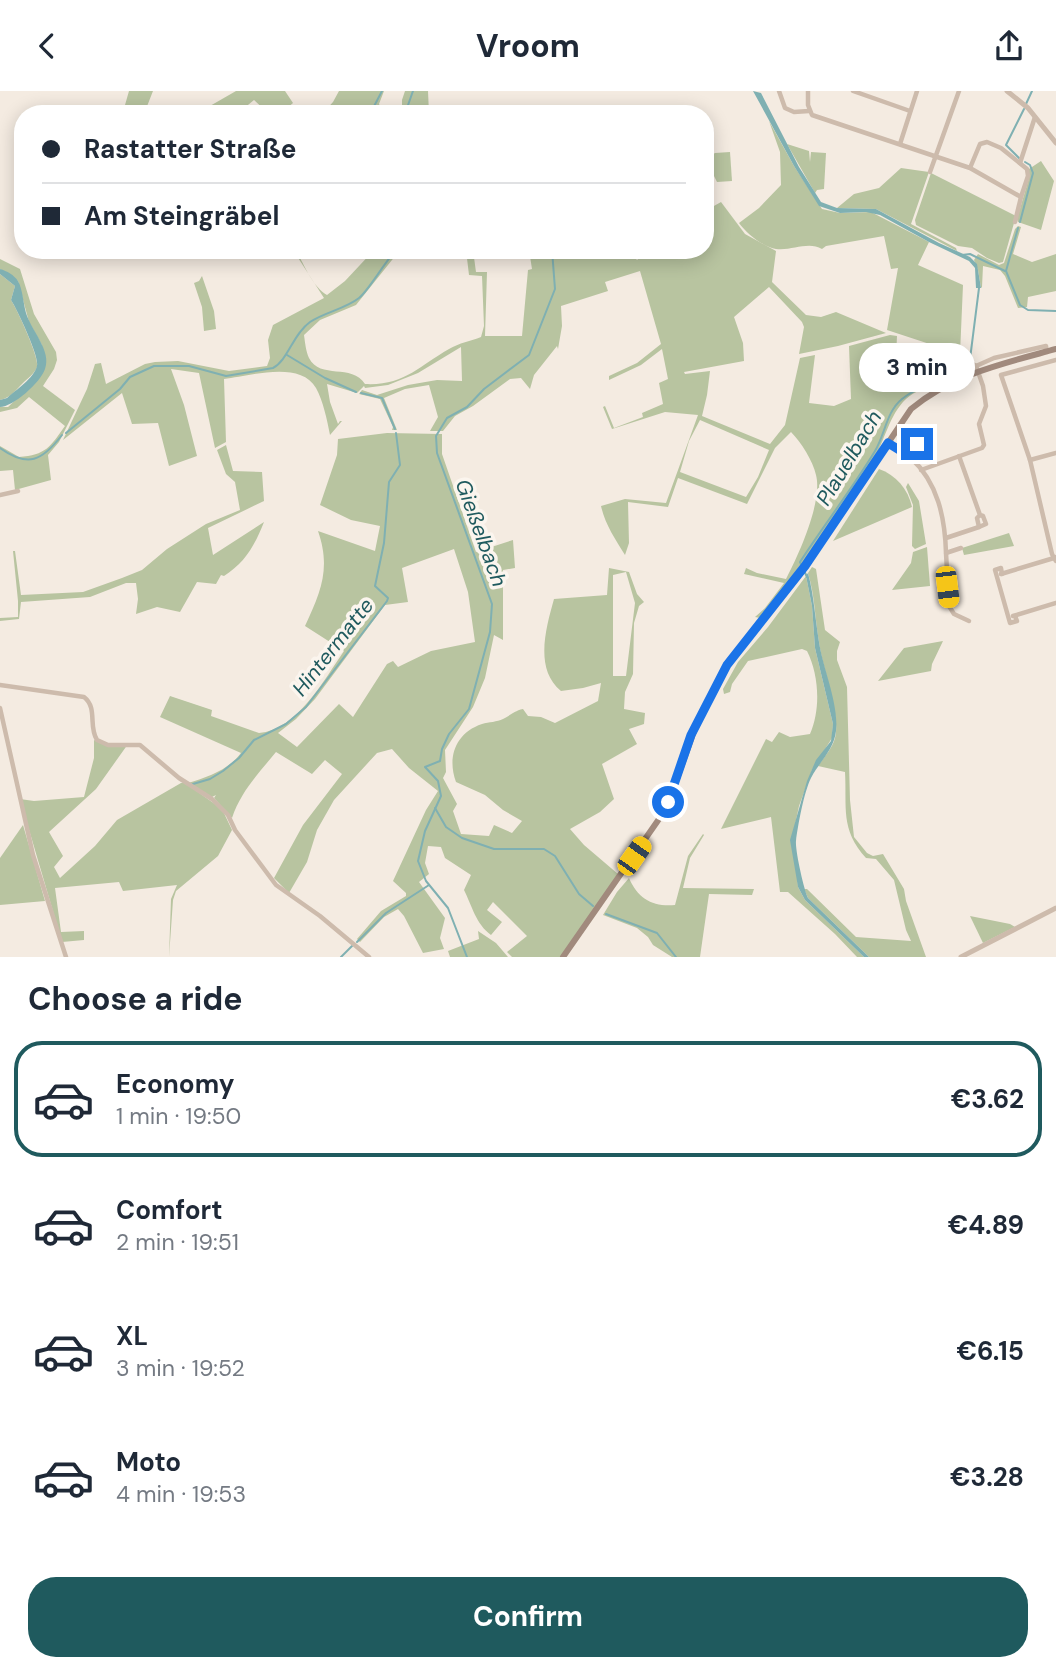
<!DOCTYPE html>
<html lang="en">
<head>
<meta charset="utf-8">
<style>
  body { margin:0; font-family:"DM Sans",sans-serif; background:#f2f2f3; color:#1f2937; height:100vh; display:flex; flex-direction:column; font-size:26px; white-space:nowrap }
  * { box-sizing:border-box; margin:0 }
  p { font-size:23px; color:#747a83 }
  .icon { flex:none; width:38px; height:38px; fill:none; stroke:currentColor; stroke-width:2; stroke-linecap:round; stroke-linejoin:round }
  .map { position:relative; height:866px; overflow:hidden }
  .drawer { display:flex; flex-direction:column; background:#fff; flex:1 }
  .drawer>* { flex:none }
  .hud { position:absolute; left:14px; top:14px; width:700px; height:154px; border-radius:28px; box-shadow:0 4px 18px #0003; display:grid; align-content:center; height:154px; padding:0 28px; background:#fff }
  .end { position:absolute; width:32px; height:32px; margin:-16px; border:9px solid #1a73e8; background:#fff; box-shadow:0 0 0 4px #fff }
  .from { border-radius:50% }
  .bubble { position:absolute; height:49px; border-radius:24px; background:#fff; box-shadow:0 4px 18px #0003; font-size:23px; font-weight:700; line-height:49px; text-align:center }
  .car { position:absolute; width:21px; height:42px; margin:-21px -10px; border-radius:9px; box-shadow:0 0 5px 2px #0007; background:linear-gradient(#f5c518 24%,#345 0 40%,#f5c518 0 76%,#345 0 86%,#f5c518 0) }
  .hud b { display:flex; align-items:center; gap:24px; height:66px; font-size:26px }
  .hud b+b { border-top:2px solid #e0e1e3 }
  .hud i { width:18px; height:18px; background:#1f2937 }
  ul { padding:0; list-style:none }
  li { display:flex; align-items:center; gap:21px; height:116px; margin:0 14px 10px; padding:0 14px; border:4px solid transparent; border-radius:28px }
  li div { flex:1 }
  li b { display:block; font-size:26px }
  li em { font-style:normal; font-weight:700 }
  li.selected { border-color:#1f5a5e }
  li>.icon { width:63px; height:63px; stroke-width:1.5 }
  h2 { padding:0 28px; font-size:32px; line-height:84px }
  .action { display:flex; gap:14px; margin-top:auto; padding:14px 28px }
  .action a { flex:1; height:80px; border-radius:28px; background:#1f5a5e; color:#fff; font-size:28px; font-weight:700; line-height:80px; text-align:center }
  header { display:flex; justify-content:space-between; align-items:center; height:91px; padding:0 28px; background:#fff; font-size:32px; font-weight:700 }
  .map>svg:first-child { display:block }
  .green { fill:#b8c4a0; fill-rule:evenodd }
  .water { fill:#7fb0b2 }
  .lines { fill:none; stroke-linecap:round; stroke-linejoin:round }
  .stream { stroke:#7fb0b2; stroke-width:2 }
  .minor { stroke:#cdbbac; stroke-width:4.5 }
  .tertiary { stroke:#cdbbac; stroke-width:5 }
  .secondary { stroke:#a18a7d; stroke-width:6 }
  .route { stroke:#1a73e8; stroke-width:9 }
  .labels { text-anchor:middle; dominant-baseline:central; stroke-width:7; stroke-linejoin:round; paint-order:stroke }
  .water-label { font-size:21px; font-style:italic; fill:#1f5a5e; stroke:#fbf5ee }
</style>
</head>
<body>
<header><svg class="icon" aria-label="back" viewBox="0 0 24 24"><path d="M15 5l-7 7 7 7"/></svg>Vroom<svg class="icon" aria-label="share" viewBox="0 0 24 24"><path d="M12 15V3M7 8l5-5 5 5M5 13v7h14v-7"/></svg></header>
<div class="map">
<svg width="1056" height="866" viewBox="0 0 1056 866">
  <rect width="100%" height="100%" fill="#f4ebe1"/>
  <g class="green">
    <polygon points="129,0 153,0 144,23 113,23 123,21"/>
    <polygon points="236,0 285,0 293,12 280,23 269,23 254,9 237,23 196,23"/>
    <polygon points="339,0 384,0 379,13 385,23 322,23 333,11"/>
    <polygon points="405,0 428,0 429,23 402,23 402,9"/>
    <path d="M 769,30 L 794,75 L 822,118 L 840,122 L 871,121 L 929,151 L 918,174 L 963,194 L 960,263 L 887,239 L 898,177 L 891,178 L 884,145 L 826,155 L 822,158 C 808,150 792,160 776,158 C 763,156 746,142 739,132 L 759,117 L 781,94 L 780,61 Z"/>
    <polygon points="787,53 809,60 810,71 811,61 826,62 824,98 817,99 815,102"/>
    <polygon points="730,61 732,90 717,91 707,71 707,67 715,62"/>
    <polygon points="1041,70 1054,90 1041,139 1018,131 1017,128 1029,87 1029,78"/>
    <polygon points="901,77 929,81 911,133 956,157 957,160 876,118 837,117 854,103 879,97"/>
    <polygon points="931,82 1016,125 1003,171 999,172 987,167 972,157 958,155 916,134 915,129"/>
    <path d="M 721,111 L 745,143 L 776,160 L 772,191 L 806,224 L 821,226 L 836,221 L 886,242 L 838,255 L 799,263 L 804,236 L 802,231 L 769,196 L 734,226 L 743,252 L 744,270 L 684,281 L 685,283 L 710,280 L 707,304 L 702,325 L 770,353 L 785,334 L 800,267 L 815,264 L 809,312 L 834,315 L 851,308 L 849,255 L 890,244 L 897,245 L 895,289 C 917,296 944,285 963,274 L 962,271 L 970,273 L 969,279 C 950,294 924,292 906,308 C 889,324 885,350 873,369 C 838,424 801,476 760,527 L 755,526 L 765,517 L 784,492 L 744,483 L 746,477 L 757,482 L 786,488 C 798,465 823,411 816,384 C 813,370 801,351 791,341 L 775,357 L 747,413 L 678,387 L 668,416 L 628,411 L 629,452 L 625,464 C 615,448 605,433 601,415 L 625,408 L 666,412 L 698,324 L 665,321 L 612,338 L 603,316 L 605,315 L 614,337 L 643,326 L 642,322 L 663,313 L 659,292 L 668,288 L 662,258 L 641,274 L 609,289 L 609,285 L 637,272 L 661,253 L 640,180 L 605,191 L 608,200 L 561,215 L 562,235 L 558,258 L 557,255 L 534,284 L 530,298 L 521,287 L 510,288 L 473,315 L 455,325 L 443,340 L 430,340 L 438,326 L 429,294 L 405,298 L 384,307 L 397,339 L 392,339 L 393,336 L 380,308 L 359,303 L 362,299 L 377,304 L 408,294 L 437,289 L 462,290 L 461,256 L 418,282 L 388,294 L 365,297 L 364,295 L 357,302 L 327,293 L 330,311 L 338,333 L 340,330 L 342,330 L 330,344 C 327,328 323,310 316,297 C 300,269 250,285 224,288 L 226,351 L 215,357 L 199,282 L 171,278 L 184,314 L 197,365 L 169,375 L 158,332 L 132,333 L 122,302 L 63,349 L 87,298 L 95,273 L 101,272 L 106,293 L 145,273 L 155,271 L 178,270 L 229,280 L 267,275 L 270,267 L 268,249 L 273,234 L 324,207 L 293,159 L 296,159 C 304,174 313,196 327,204 L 345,190 L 374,159 L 400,159 L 356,214 L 320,229 L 304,244 C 305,251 306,261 309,267 C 320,289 352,272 365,293 C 404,295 419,275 449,258 C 459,252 471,250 481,246 L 484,235 L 482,185 L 469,184 L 466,159 L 473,159 L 476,181 L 487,181 L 485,245 L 522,245 L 528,179 L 532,178 L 529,159 L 629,159 L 637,169 L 648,159 L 705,159 L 705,120 ZM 700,329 L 769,359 L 758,386 L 746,406 L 680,381 L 689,350 Z"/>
    <polygon points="1018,135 1021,136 1013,163 1032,171 1056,163 1056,200 1028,206 1027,216 1018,217 1005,185 1000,179 983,175 982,196 981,197 978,179 974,169 978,163 999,174 1004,172 1015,138"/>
    <path d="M 0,168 L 20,178 L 34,223 L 56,261 L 57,269 L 54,278 L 43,295 L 75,319 L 59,351 L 48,364 L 51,389 L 15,399 L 13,379 L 0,380 L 0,355 L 19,366 C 46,364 50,356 65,335 L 29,306 L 17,317 L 0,321 L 0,316 L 8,316 L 39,287 L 42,254 L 29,231 L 18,190 L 0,178 Z"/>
    <path d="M 0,183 L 15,195 L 11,209 C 17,218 40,268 37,276 C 35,282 27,288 22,293 C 16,299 10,307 0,309 Z"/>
    <polygon points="202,185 214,220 216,238 204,240 202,216 194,192 199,190"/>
    <path d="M 387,342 L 442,343 L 442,363 L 476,461 L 513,449 L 515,477 L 503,479 L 503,549 L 494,544 L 485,587 L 473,616 L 445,659 L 446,681 L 443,687 L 457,713 L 453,720 L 461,743 L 489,745 L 494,734 L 512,742 L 522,730 L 503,719 L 485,704 L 456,691 C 447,667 455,642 482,633 C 489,631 497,631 503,628 C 511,624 514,620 523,618 L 528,625 L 541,626 L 555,632 L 598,610 L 601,592 L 583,597 L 561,600 C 534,578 546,537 554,508 L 607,504 L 609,477 L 629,481 L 637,503 L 644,511 L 639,515 L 634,532 L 633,583 L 625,601 L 624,618 L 645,622 L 644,633 L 629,638 L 637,653 L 602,673 L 614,708 L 600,721 L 570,738 L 584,754 L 618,783 L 561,866 L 512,866 L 507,861 L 527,845 L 493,811 L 487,819 L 502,831 L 491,844 C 476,833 472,815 464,799 L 471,784 L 445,767 L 441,756 L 428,755 L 425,772 L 429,783 L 419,791 L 445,827 L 440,847 L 444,858 L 423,862 L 404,825 L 398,818 L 384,826 L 360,851 L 357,848 L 381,820 L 406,805 L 406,802 L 393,790 L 426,719 L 438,700 L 409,677 L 392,658 L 377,662 L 334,709 L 317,739 L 307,771 L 289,802 L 274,787 L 303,734 L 342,683 L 325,669 L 312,683 L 276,661 C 259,682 241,700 232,727 L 214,707 L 216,704 L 212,706 L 188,692 C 208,686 228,679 241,662 L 160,626 L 170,605 L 212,619 L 211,625 L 259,642 C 297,639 324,589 344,560 L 305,535 C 321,501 331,477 318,440 L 375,460 L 380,435 L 351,429 L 320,414 L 337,364 L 338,348 ZM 454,458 L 468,501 L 475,551 L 431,560 L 398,576 L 393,570 L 387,573 L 353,626 L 339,613 L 297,656 L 278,642 L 296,628 L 315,608 L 385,514 L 408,511 L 402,477 ZM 626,481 L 635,512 L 627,577 L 626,585 L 613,585 L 613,484 Z"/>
    <path d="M 226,354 L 233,380 L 262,381 L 264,410 L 208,437 L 213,464 L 264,431 C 255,454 245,472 224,485 L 221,484 L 216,493 L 197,491 L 180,521 L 157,516 L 136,523 L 138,508 L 136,492 L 126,492 L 90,506 L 21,511 L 19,528 L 0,530 L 0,527 L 18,526 L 18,510 L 13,460 L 15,460 L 21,504 L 83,501 L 122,487 L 142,479 L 167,458 L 206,433 L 240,419 L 235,391 L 226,383 L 217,359 Z"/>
    <path d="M 879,378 C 896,384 908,398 912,416 L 833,450 Z"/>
    <polygon points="908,392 919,410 926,453 915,458 912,455 913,414 906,396"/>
    <polygon points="1009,442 1014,455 964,464 962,457"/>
    <polygon points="927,456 930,495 892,499 911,472 913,461"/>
    <path d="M 812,476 L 816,478 L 825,539 L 840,551 L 837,560 L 837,569 L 847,596 L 850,709 L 854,746 L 867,762 L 873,765 L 883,763 L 904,798 L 906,810 L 926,866 L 869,866 L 808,807 L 804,798 L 807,798 L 856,846 L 911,850 L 906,839 L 894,789 L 876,768 L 866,767 C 840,738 847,717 845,681 L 818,675 C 824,666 832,658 835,647 C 841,624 822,576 819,551 C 815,528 815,505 808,482 Z"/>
    <path d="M 806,485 L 812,515 L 815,557 L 833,633 L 832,647 L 812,679 L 799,715 L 794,739 L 798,796 L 805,809 L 864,866 L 857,866 L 835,843 L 788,801 L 780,801 L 771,726 L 721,738 L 766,648 L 772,651 L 779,641 L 790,646 L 810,643 C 821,618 819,584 807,560 L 802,558 L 748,570 L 732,593 L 730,601 L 724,603 L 723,598 L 738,571 L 768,536 Z"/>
    <polygon points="943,550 932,573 931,580 878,590 904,557"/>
    <polygon points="94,649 106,654 128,653 96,698 49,741 63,765 54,776 60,787 95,755 117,729 181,692 185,692 222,718 232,739 218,765 176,800 173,809 169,866 171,808 177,794 123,800 119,791 55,797 61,841 84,840 84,849 62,851 20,708 34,710 84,706 94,667"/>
    <polygon points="23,734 45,810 0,814 0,767"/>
    <path d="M 703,743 L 704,744 L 690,767 L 683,797 L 754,798 L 752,804 L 709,803 L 700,866 L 672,866 L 653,854 L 648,846 L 637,837 L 603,824 L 617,801 L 629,787 C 638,808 653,816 675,814 L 688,765 Z"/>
    <polygon points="970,825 1010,833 1015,836 983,852"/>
    <polygon points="478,840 496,852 508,866 450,866 448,860 479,848"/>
  </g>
  <g class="water">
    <polygon points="753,0 761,2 799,76 821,111 837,117 876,118 939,152 970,166 977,173 981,197 976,197 975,177 969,170 929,151 880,124 866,121 840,122 819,115 794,75"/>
    <path d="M 0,178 C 7,180 14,184 18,190 C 23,199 23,212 26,222 C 31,239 52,260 45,278 C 41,291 13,316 0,316 L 0,309 L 7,307 C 16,299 34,287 37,275 C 40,267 17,218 11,209 L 15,195 L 0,183 Z"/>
    <path d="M 808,482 C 814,505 815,527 819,551 C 823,578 839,613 836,640 C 834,659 819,671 811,687 C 804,701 798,734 796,750 C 795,759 804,799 808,807 L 869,866 L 864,866 L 805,809 L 798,796 L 790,749 L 807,690 L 816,669 L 831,650 L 833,633 L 815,557 L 812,515 L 806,485 Z"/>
  </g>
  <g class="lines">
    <g class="stream">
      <polyline points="1026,13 1032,0"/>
      <polyline points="370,23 382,0"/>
      <polyline points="409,23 407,17 413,0"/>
      <polyline points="1019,67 1006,54 1024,18"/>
      <polyline points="1020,131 1033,82 1030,74 1025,71"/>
      <polyline points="1018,137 1006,180 1020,214 1028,219 1056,220"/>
      <polyline points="962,164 970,163 1005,180"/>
      <polyline points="287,264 325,287 356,301"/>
      <polyline points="970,268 979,197"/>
      <polyline points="361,302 382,307 395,338"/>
      <path d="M 66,342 L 120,298 L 130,286 L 154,275 L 189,275 L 226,285 L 273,277 C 288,269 293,243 310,231 C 325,221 345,218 359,207 C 369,199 384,172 396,159"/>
      <path d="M 0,357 C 28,377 42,370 62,344"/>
      <path d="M 807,486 L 800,471 C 824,434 852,398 875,360 C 885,344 886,321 902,308 C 921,292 947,289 967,273"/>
      <polyline points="193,693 210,688 223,680 239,667 254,649 286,633 306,616 387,510 388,507 375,495 384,452 389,391 400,374 396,342"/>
      <polyline points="435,717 446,736 462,747 494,758 544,758 555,765 579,803 593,815"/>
      <polyline points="606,823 657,842 676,866"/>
      <polyline points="357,851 386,822 429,794"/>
      <polyline points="341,866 352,855"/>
      <polyline points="467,866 448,817 426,790 418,770 425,740 441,705 438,690 425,676 440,670 442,658 449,643 469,618 490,541 492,513 437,362 436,345 447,327 467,316 484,298 529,264 555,198 552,159"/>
    </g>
    <g class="minor">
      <polyline points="779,0 785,17 794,21 809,20"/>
      <polyline points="808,0 808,14 812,24 970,77 1021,106 1028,85 1027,78 1001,57 987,51 980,53 970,77"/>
      <polyline points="853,0 910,20"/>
      <polyline points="900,53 917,0"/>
      <polyline points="1020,72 1035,26"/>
      <polyline points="930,81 959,0"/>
      <polyline points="1015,131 1021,106"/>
      <polyline points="961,266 976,275"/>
      <polyline points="1056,269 1001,284 1030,369 1052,463 1054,467 1056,466"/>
      <polyline points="976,275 994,267 1046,255 1047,261"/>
      <path d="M 888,352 C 895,358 904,361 911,367 C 938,392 945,427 946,462 L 961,457"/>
      <polyline points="909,365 925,342 933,340"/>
      <polyline points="959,365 980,424 983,425 986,433 979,436 977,427 980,424"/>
      <polyline points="1030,369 1056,362"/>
      <polyline points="921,379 982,357 984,354 979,333 986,315 983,295 976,275"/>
      <polyline points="0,404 18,400"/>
      <polyline points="946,447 979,436"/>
      <polyline points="946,462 949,515 954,523 969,530"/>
      <polyline points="1001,483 1054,467 1056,470"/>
      <polyline points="1002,483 1001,477 995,479 1010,532 1017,530 1015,525"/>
      <polyline points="1013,525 1056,512"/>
      <path d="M 0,594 L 84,606 C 98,617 88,635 97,649 L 108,654 L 140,654 L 179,687 L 212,708 L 228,724 L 235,739 L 276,794 L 320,825 L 369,866"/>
      <polyline points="0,617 33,764 66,866"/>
    </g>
    <g class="tertiary">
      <polyline points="1007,0 1028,17 1056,52"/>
      <polyline points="961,866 1056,817"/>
    </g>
    <path class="secondary" d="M 563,866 L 659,728 L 674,696 L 698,629 L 727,574 L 805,475 L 911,318 C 953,283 1005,272 1056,258"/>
  </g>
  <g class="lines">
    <polyline class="route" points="668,711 691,644 727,574 805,475 888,352 909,365 917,353"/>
  </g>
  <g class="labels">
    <g class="water-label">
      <text transform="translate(849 367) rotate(-59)">Plauelbach</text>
      <text transform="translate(481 442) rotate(70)">Gießelbach</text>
      <text transform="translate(333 556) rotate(-52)">Hintermatte</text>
    </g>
  </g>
</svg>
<i class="end from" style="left:668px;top:711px"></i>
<i class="end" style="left:917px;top:353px"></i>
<div class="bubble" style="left:859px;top:252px;width:116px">3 min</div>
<i class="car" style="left:947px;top:496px;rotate:173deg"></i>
<i class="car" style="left:634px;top:765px;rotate:35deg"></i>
<div class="hud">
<b><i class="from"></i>Rastatter Straße</b>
<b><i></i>Am Steingräbel</b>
</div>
</div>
<section class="drawer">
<h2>Choose a ride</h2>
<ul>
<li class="selected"><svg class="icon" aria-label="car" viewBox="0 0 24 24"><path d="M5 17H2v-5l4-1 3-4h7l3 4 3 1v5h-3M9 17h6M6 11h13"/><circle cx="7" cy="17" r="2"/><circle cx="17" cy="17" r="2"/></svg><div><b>Economy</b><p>1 min · 19:50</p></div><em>€3.62</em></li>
<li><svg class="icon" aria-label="car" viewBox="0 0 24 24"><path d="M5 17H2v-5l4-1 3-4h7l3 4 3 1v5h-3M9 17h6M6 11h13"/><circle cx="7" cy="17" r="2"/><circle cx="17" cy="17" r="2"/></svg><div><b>Comfort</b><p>2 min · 19:51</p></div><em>€4.89</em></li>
<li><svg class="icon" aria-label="car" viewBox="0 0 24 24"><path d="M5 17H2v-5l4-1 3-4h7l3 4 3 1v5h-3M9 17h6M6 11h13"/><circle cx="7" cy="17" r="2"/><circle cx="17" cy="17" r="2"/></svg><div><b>XL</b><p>3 min · 19:52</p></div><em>€6.15</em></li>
<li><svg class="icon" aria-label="car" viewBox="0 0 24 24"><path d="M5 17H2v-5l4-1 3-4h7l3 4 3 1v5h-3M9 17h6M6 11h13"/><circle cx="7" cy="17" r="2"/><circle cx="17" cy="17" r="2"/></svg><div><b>Moto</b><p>4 min · 19:53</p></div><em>€3.28</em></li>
</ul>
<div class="action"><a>Confirm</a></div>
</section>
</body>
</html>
